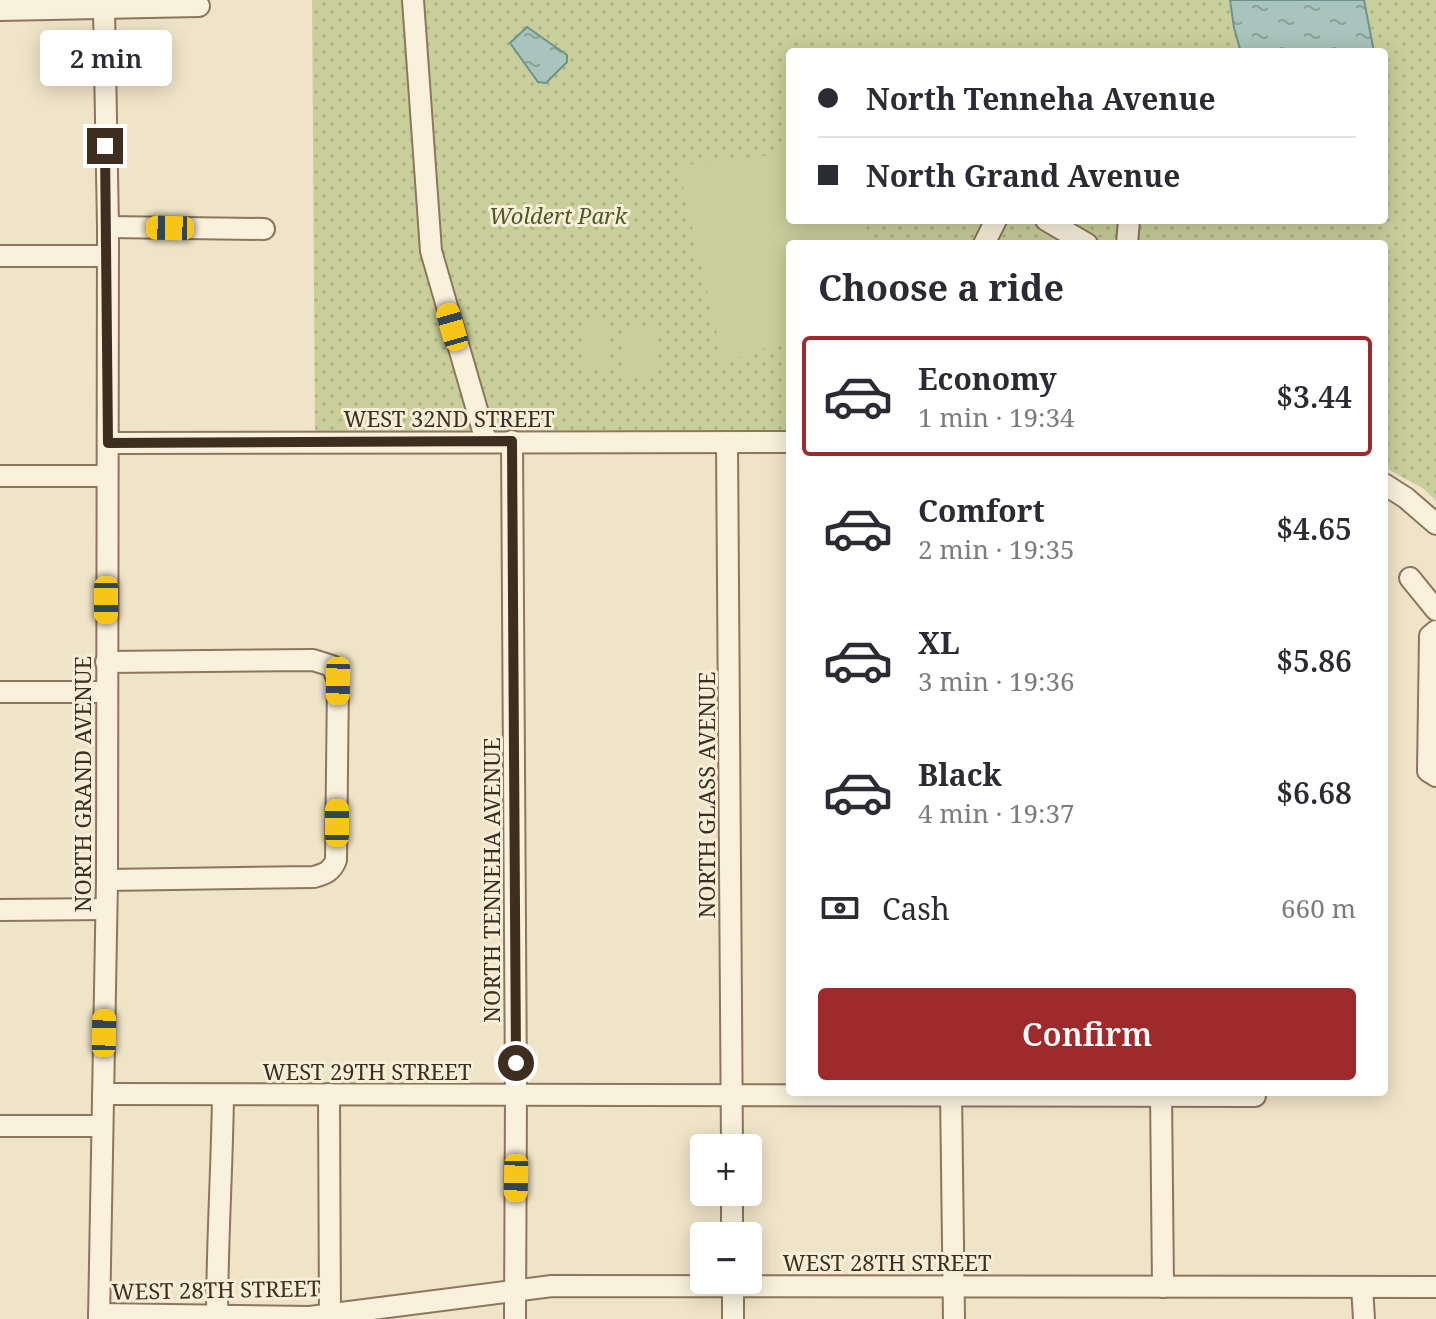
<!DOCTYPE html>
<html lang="en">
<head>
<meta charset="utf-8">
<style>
  body { margin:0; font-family:"Noto Serif",serif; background:#f2f2f3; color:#2b2b33; height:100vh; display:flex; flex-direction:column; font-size:30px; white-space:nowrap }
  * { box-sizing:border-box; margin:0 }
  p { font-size:26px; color:#7c7c81 }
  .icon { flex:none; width:44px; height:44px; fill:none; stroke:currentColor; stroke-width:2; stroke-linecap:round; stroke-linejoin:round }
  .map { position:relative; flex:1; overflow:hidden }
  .drawer { position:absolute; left:786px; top:240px; width:602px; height:856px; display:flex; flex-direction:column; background:#fff; border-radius:8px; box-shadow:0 4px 20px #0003 }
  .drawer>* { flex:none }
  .banner { position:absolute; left:786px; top:48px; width:602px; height:176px; border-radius:8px; box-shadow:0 4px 20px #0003; display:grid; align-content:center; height:176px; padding:0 32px; background:#fff }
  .buttons { position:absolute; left:690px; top:1134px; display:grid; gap:16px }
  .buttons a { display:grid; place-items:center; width:72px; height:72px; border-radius:8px; background:#fff; box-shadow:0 4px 20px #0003; font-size:40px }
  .end { position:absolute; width:36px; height:36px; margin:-18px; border:10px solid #3d2e20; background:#fff; box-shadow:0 0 0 4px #fff }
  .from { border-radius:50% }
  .bubble { position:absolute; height:56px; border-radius:8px; background:#fff; box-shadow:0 4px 20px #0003; font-size:26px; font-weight:600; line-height:56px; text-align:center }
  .car { position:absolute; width:24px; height:48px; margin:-24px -12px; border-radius:10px; box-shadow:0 0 6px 2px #0007; background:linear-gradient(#f5c518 24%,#345 0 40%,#f5c518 0 76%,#345 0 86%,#f5c518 0) }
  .banner b { display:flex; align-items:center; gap:28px; height:76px; font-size:30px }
  .banner b+b { border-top:2px solid #e1e1e2 }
  .banner i { width:20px; height:20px; background:#2b2b33 }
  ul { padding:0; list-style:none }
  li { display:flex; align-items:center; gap:24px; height:120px; margin:0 16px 12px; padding:0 16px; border:4px solid transparent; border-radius:8px }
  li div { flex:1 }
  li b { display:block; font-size:30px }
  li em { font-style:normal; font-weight:600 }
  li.selected { border-color:#9e2a2b }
  li>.icon { width:72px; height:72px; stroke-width:1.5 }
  h2 { padding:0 32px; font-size:36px; line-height:96px }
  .pay { display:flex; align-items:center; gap:20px; height:88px; padding:0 32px; font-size:30px }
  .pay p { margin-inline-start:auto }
  .primary-button { display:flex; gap:16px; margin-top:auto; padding:16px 32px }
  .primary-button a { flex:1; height:92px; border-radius:8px; background:#9e2a2b; color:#fff; font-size:32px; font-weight:600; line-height:92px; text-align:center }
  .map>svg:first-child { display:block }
  .park { fill:url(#park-dots); fill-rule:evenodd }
  .pitch { fill:#c9cf9b }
  .water { fill:url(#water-ripples); stroke:#6f938a; stroke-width:2 }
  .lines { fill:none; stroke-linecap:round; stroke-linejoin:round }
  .minor-casing { stroke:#8d765c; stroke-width:24 }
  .minor { stroke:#faf1dc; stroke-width:20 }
  .route { stroke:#3d2e20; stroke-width:10 }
  .labels { text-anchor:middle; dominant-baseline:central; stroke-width:6; stroke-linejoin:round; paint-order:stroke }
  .park-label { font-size:22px; font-style:italic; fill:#4d5a26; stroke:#f7eed8 }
  .street-label { font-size:22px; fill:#3d2e20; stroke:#f7eed8 }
</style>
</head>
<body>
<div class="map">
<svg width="1436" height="1319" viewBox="0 0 1436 1319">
  <defs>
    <pattern id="park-dots" width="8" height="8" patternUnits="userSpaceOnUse" patternTransform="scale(2)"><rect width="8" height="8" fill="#c9cf9b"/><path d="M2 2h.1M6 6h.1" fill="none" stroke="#aeb285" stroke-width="1.8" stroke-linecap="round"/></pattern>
    <pattern id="water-ripples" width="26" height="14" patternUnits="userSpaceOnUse" patternTransform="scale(2)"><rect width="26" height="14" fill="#a9c4bc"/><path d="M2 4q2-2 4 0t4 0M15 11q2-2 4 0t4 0" fill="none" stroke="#8ba098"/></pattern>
  </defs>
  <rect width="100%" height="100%" fill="#f0e4c8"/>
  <path class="park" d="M 312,0 L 1436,0 L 1436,501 L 1424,489 L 1384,467 L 1384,244 L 790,244 L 790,430 L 315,431 ZM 790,52 L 1384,52 L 1384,220 L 790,220 Z"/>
  <g class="pitch">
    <polygon points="790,153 790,220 867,220 865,244 790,244 790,339 724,363 680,173 687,165"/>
    <polygon points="586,318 609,318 608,366 586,366"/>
    <polygon points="655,326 656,376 625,376 625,327"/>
  </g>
  <g class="water">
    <polygon points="1230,0 1364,0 1374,52 1241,52 1234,28"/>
    <polygon points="527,27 567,55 567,62 546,83 538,82 510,43"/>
  </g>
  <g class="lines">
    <defs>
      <g id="minor">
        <polyline points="413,0 431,251 486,441"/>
        <polyline points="0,10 199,6"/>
        <polyline points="1046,220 1087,244"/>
        <polyline points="108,227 264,229"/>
        <polyline points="984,244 996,220"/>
        <polyline points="1127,244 1129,220"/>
        <polyline points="0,256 108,256"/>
        <polyline points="512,441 516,1094 515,1319"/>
        <polyline points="727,442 732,1148"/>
        <polyline points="108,443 790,442"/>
        <polyline points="0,476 107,476"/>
        <polyline points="1384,484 1406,498 1436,524"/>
        <polyline points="1410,578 1436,610"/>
        <polyline points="1436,631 1430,636 1428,771 1436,776"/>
        <path d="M 106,662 L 313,660 L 332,666 L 338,681 L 336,860 C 332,871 325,874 314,877 L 107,880"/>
        <polyline points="0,692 106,692"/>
        <polyline points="0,910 106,909"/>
        <polyline points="951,1092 954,1319"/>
        <polyline points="1161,1092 1163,1287"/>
        <polyline points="103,1094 1255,1096"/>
        <polyline points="329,1094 330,1319"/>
        <polyline points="0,1126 102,1126"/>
        <polyline points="732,1192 732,1236"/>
        <polyline points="733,1280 733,1319"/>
        <polyline points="1362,1287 1364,1319"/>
        <polyline points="99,1314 310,1317 552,1286 1436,1287"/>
        <polyline points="99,1319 107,880 108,227 104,9"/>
        <path d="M 217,1319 C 217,1244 222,1170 223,1095"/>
      </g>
    </defs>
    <use href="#minor" class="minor-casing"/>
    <use href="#minor" class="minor"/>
  </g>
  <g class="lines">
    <polyline class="route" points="105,146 108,443 512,441 516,1063"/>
  </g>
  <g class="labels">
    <g class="park-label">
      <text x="558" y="215">Woldert Park</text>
    </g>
    <g class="street-label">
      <text x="449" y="418">WEST 32ND STREET</text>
      <text transform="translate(82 784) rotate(-90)">NORTH GRAND AVENUE</text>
      <text transform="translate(706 795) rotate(-90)">NORTH GLASS AVENUE</text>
      <text transform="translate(491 880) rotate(-90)">NORTH TENNEHA AVENUE</text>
      <text x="367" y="1071">WEST 29TH STREET</text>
      <text x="887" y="1262">WEST 28TH STREET</text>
      <text transform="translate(216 1289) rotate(-1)">WEST 28TH STREET</text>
    </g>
  </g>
</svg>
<div class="buttons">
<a>+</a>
<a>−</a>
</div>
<i class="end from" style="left:516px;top:1063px"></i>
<i class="end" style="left:105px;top:146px"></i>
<div class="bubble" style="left:40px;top:30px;width:132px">2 min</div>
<i class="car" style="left:170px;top:228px;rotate:271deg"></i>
<i class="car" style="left:452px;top:327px;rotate:344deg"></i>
<i class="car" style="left:106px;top:600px;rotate:180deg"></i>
<i class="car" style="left:338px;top:681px;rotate:181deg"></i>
<i class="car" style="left:337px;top:823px;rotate:0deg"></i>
<i class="car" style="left:104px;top:1033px;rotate:1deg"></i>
<i class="car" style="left:516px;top:1178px;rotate:181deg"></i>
<div class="banner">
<b><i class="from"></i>North Tenneha Avenue</b>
<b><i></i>North Grand Avenue</b>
</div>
<section class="drawer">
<h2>Choose a ride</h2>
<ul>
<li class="selected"><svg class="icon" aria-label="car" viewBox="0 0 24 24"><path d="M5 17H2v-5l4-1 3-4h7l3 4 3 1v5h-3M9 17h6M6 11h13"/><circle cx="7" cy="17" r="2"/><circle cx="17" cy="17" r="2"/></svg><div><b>Economy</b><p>1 min · 19:34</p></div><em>$3.44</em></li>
<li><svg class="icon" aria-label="car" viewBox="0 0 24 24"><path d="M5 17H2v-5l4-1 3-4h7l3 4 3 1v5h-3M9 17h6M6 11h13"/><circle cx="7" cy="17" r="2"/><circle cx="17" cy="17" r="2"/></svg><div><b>Comfort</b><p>2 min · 19:35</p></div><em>$4.65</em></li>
<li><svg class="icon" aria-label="car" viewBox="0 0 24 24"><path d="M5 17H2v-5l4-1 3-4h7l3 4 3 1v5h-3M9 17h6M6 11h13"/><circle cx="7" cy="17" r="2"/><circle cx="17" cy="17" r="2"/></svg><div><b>XL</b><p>3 min · 19:36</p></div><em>$5.86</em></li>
<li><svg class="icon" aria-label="car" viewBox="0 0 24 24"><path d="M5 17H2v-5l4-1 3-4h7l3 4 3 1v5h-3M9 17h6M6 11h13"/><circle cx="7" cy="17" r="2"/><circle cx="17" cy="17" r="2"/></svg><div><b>Black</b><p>4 min · 19:37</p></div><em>$6.68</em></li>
</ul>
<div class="pay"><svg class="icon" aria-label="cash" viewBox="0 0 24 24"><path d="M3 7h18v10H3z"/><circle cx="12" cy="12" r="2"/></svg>Cash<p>660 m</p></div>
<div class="primary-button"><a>Confirm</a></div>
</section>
</div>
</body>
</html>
